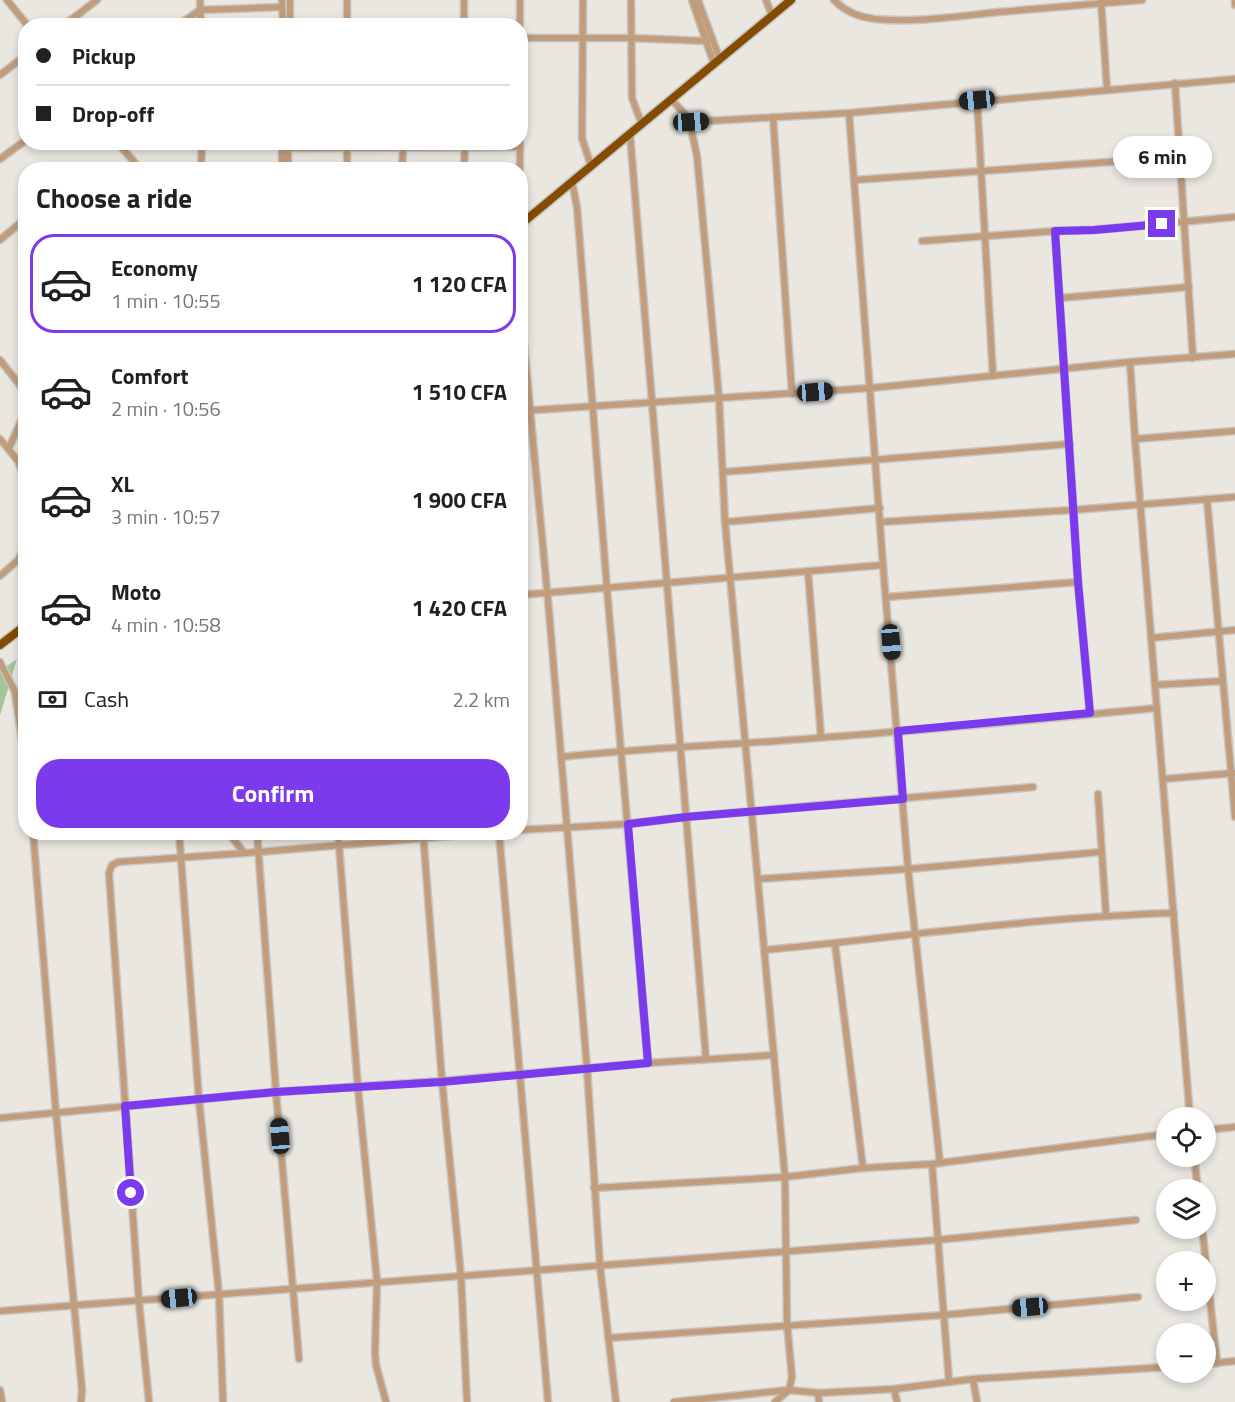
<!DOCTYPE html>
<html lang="en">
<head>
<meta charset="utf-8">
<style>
  body { margin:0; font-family:"Titillium Web",sans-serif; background:#f6f6f6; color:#202124; height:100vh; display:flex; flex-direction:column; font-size:22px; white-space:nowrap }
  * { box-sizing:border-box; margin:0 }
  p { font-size:20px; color:#757577 }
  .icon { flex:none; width:33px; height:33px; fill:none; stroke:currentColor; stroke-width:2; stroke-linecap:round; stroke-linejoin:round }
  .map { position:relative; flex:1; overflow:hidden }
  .drawer { position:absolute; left:18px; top:162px; width:510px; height:678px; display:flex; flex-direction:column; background:#fff; border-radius:24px; box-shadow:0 3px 9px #0003 }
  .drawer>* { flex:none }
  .hud { position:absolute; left:18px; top:18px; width:510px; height:132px; border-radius:24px; box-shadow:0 3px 9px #0003; display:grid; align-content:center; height:132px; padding:0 18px; background:#fff }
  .fabs { position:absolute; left:1156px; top:1107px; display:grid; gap:12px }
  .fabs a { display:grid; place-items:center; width:60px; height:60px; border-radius:50%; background:#fff; box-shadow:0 3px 9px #0003; font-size:30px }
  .end { position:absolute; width:27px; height:27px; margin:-14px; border:8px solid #7c3aed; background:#fff; box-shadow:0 0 0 3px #fff }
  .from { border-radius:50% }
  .bubble { position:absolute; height:42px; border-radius:21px; background:#fff; box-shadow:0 3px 9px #0003; font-size:20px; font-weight:700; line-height:42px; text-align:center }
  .car { position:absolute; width:18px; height:36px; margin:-18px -9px; border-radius:8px; box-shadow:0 0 4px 2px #0007; background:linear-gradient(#222 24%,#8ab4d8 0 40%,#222 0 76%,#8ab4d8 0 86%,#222 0) }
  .hud b { display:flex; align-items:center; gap:21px; height:57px; font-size:22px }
  .hud b+b { border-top:2px solid #e0e0e0 }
  .hud i { width:15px; height:15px; background:#202124 }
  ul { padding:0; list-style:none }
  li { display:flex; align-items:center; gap:18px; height:99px; margin:0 12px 9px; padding:0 6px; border:3px solid transparent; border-radius:24px }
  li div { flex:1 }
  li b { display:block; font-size:22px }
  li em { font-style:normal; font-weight:700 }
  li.selected { border-color:#7c3aed }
  li>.icon { width:54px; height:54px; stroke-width:1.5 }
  h2 { padding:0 18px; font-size:27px; line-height:72px }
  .pay { display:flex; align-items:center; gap:15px; height:66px; padding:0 18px; font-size:22px }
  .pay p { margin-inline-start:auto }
  .cta { display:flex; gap:12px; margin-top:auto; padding:12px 18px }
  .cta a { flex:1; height:69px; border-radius:24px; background:#7c3aed; color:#fff; font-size:24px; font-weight:700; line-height:69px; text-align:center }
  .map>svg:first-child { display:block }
  .green { fill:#a3c599 }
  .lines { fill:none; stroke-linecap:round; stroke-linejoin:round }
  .minor-casing { stroke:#c7c5bf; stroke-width:9 }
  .highway-casing { stroke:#c7c5bf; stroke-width:11 }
  .minor { stroke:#c19d7e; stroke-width:6 }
  .highway { stroke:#844b02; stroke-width:8 }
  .route { stroke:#7c3aed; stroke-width:8 }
</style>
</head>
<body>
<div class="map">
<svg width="1235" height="1402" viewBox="0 0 1235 1402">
  <rect width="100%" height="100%" fill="#e9e7e0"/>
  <polygon class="green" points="17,659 0,715 0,671"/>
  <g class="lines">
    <defs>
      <g id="minor">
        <polyline points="7,0 28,26"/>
        <polyline points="200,0 201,26"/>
        <polyline points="282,0 283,26"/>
        <polyline points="290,0 290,26"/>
        <polyline points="583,0 582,138 591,166"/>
        <polyline points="631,0 632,98 642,125"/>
        <polyline points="692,0 714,64"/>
        <polyline points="698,0 720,60"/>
        <polyline points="766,0 772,16"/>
        <path d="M 834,0 C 845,12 859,17 875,19 C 916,23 959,16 999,12 C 1047,8 1094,4 1142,0"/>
        <polyline points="1235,0 1235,5"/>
        <polyline points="1101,1 1107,89"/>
        <polyline points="63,26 97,0"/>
        <polyline points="177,26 200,10 282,7"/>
        <polyline points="347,26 347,0"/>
        <polyline points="464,26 464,0"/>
        <polyline points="520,26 520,0"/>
        <polyline points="520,38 631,38 706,41 712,38"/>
        <polyline points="0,75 26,55"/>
        <polyline points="1175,83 1193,358"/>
        <polyline points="672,100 689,119 697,156 719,398 725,522 785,1177 787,1324 792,1377 789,1390 775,1402"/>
        <polyline points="977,100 993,376"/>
        <polyline points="849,113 883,565"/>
        <polyline points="773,117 792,394"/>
        <polyline points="691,122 849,113 1235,79"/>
        <polyline points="630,134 706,1059"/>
        <polyline points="117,142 141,170"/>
        <polyline points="520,142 520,170"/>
        <polyline points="282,148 520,147"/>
        <polyline points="0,159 26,140"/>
        <polyline points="201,170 202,142"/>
        <polyline points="282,170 282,142"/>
        <polyline points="288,170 288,142"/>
        <polyline points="347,170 347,142"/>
        <polyline points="402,170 403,148"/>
        <polyline points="464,170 465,142"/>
        <polyline points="854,180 1180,157"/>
        <polyline points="520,181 523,222"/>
        <polyline points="572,182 577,207 607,589 648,1063"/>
        <polyline points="1055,231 1078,582 1090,713"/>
        <polyline points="0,240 26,218"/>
        <polyline points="922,241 1055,231 1094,230 1235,217"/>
        <polyline points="1060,298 1189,287"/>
        <polyline points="520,302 549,611 587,1068 600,1266 616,1402"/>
        <polyline points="0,360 26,393"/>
        <polyline points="1130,362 1135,439 1235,431"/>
        <polyline points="520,411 871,388 1130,362 1235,354"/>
        <polyline points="0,439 18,461 26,481"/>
        <polyline points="1135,439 1190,1118"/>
        <polyline points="9,448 26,410"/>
        <polyline points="723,472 1070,444"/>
        <polyline points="1207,499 1235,817"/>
        <polyline points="725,522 880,508"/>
        <polyline points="881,522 1073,510 1235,497"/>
        <polyline points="808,571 821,737"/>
        <polyline points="0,576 18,560 26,546"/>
        <polyline points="520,595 883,565 908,869 940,1163"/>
        <polyline points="887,597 1078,582"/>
        <polyline points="1151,638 1235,630"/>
        <polyline points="0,662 15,692 26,767"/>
        <polyline points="1155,685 1223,681"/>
        <path d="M 561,757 C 623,750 684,747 746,743 C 883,734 1020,721 1157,708"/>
        <polyline points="1164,779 1234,773"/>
        <polyline points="1098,794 1106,915"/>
        <polyline points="520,830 628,824 685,817 1033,787"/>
        <polyline points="33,832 56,1113 82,1390 81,1402"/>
        <polyline points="179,832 199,1100 219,1295 223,1402"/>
        <polyline points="228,832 244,853"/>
        <polyline points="257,832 276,1092 299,1359"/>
        <polyline points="338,832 358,1088 377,1281 375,1352 376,1365 386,1402"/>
        <polyline points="423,832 442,1081 461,1276 467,1402"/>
        <polyline points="499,832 548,1402"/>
        <polyline points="758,879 908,869 1101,852"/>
        <polyline points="835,944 863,1168"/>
        <path d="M 765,950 C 901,937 1037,917 1174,913"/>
        <polyline points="0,1118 276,1092 442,1081 648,1063 774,1055"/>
        <polyline points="1206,1130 1235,1127"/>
        <polyline points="1194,1156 1198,1190"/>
        <polyline points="932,1164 949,1381"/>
        <polyline points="594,1188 785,1177 863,1168 932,1164 1167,1134"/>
        <polyline points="1202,1228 1206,1262"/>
        <polyline points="1206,1264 1217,1363"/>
        <polyline points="0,1311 937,1240 1136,1220"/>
        <polyline points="608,1338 944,1315 1138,1297"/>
        <polyline points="1206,1364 1235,1361"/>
        <polyline points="973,1379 977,1402"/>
        <polyline points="894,1389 897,1402"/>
        <polyline points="0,1390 2,1402"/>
        <polyline points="818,1393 819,1402"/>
        <polyline points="149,1402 139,1302 109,873 112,865 118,862 259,852 498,832"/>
        <polyline points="674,1402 789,1390 818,1393 894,1389 973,1379 1167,1367"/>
      </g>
      <g id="highway">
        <polyline points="520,225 791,0"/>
        <polyline points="0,645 26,625"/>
      </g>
    </defs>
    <use href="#minor" class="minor-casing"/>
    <use href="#highway" class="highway-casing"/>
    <use href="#minor" class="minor"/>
    <use href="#highway" class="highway"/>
  </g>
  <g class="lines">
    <polyline class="route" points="131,1193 125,1106 276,1092 442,1082 648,1063 628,824 686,817 903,799 898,731 1090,713 1078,582 1055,231 1094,230 1162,224"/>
  </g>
</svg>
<div class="fabs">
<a><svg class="icon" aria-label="locate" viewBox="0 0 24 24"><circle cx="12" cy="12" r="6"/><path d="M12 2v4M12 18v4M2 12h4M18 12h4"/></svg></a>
<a><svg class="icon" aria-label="layers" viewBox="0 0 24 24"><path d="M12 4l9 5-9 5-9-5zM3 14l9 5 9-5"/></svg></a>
<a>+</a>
<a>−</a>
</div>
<i class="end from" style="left:131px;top:1193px"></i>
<i class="end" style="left:1162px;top:224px"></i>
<div class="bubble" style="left:1113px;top:136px;width:99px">6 min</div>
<i class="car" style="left:977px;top:100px;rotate:264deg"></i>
<i class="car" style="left:691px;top:122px;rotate:87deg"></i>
<i class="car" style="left:815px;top:392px;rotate:86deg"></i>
<i class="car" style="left:891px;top:642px;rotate:175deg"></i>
<i class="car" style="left:280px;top:1136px;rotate:355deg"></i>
<i class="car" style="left:179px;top:1298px;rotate:264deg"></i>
<i class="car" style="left:1030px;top:1307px;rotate:265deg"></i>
<div class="hud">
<b><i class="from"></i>Pickup</b>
<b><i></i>Drop-off</b>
</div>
<section class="drawer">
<h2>Choose a ride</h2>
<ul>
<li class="selected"><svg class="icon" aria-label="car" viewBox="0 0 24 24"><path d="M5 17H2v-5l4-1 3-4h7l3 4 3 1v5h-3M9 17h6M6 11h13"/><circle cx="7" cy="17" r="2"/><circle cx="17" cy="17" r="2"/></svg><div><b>Economy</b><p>1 min · 10:55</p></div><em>1 120 CFA</em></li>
<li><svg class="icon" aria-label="car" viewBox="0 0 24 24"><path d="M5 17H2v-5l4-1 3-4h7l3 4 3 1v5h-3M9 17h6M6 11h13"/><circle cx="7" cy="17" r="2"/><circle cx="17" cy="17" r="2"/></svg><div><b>Comfort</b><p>2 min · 10:56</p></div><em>1 510 CFA</em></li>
<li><svg class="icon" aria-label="car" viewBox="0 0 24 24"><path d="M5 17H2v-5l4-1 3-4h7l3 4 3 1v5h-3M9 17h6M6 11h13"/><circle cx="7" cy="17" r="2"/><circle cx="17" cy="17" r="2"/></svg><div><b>XL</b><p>3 min · 10:57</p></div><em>1 900 CFA</em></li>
<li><svg class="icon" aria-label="car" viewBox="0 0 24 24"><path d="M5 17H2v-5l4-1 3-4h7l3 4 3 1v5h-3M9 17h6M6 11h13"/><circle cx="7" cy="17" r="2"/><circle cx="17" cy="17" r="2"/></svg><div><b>Moto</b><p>4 min · 10:58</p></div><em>1 420 CFA</em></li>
</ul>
<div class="pay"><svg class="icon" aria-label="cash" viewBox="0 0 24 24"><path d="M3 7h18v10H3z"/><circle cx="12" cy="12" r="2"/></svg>Cash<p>2.2 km</p></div>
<div class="cta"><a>Confirm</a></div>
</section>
</div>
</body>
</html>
